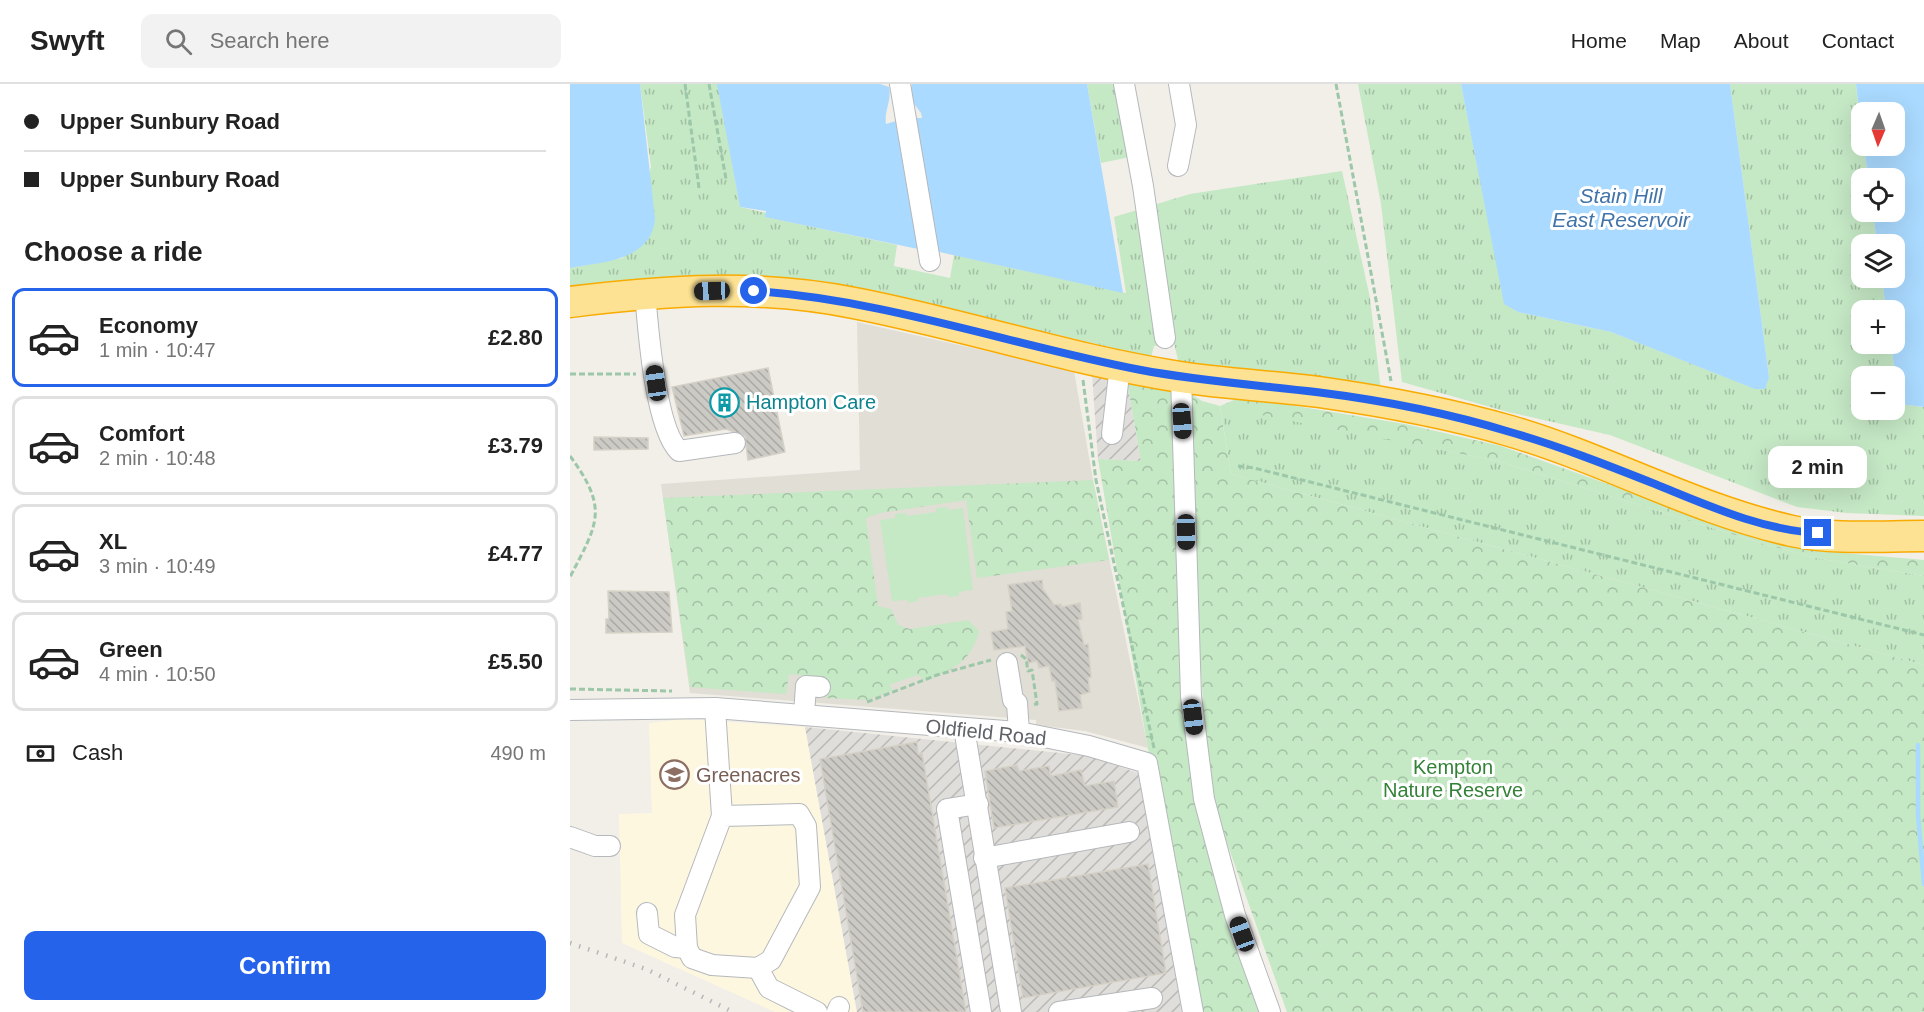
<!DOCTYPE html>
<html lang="en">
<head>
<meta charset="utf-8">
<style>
  body { margin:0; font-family:Helvetica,sans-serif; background:#f2f2f2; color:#222; height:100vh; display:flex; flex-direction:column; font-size:22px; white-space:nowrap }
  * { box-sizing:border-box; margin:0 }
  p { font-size:20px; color:#767676 }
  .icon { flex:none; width:33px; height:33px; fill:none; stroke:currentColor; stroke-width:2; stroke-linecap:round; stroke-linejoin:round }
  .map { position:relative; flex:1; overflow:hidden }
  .panel { display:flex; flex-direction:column; background:#fff; width:570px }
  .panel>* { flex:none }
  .top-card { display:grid; align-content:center; height:132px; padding:0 24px; background:#fff }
  .needle { width:39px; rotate:182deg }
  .fabs { position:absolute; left:1281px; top:18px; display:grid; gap:12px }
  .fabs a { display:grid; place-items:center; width:54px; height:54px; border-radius:12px; background:#fff; box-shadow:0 6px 24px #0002; font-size:30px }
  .end { position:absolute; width:27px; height:27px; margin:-14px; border:8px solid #2563eb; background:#fff; box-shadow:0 0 0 3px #fff }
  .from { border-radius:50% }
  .bubble { position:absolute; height:42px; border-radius:12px; background:#fff; box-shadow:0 6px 24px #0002; font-size:20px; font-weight:700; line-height:42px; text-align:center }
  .car { position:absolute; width:18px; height:36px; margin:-18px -9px; border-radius:8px; box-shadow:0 0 4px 2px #0007; background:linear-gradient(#222 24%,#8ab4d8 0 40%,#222 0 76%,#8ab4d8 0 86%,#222 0) }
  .top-card b { display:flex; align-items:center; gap:21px; height:57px; font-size:22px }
  .top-card b+b { border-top:2px solid #e0e0e0 }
  .top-card i { width:15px; height:15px; background:#222 }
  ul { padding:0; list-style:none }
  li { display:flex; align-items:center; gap:18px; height:99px; margin:0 12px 9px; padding:0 12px; border:3px solid #e0e0e0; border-radius:12px }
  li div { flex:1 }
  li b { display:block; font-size:22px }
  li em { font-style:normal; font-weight:700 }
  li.current { border-color:#2563eb }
  li>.icon { width:54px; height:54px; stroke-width:1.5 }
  h2 { padding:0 24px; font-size:27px; line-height:72px }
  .pay { display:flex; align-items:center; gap:15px; height:66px; padding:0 24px; font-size:22px }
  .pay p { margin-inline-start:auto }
  .button { display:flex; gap:12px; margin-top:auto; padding:12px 24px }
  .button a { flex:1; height:69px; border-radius:12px; background:#2563eb; color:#fff; font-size:24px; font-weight:700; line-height:69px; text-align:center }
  header { display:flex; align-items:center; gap:36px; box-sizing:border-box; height:84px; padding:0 30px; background:#fff; border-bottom:2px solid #e0e0e0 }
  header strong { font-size:28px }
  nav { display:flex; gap:33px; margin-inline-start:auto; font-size:21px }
  .search { width:420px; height:54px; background:#f2f2f2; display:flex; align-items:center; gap:15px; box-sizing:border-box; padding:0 21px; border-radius:12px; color:#767676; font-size:22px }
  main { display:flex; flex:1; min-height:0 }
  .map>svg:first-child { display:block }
  .commercial { fill:#fef7e0 }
  .industrial { fill:url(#industrial-furrows) }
  .education { fill:#e1ded6 }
  .grass { fill:url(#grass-tufts); fill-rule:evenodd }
  .forest { fill:url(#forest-crowns) }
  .garden { fill:#c5e8c5 }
  .water { fill:#aadaff }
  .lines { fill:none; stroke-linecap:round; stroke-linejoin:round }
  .stream { stroke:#aadaff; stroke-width:4.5 }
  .building { fill:url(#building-back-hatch); stroke:#d6d1c6; stroke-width:1.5 }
  .minor-casing { stroke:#b5b8bc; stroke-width:22 }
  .highway-casing { stroke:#f9ab00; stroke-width:33 }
  .path { stroke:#9cc7a9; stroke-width:3; stroke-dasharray:6 3; stroke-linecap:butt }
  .minor { stroke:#fff; stroke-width:20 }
  .highway { stroke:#fde293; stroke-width:30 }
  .rail { stroke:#b6b7b8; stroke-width:4.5; stroke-dasharray:1.5 8; stroke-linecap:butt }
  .route { stroke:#2563eb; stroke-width:8 }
  .labels { text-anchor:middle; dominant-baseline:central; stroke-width:6; stroke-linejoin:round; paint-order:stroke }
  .culture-label { font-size:20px; fill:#0d838f; stroke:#fff; text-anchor:start }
  .street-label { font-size:20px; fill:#5f6368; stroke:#fff }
  .park-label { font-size:20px; fill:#348238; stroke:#fff }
  .education-label { font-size:20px; fill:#785e54; stroke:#fff; text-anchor:start }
  .water-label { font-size:21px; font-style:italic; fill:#4174aa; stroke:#fff }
</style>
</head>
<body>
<header>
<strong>Swyft</strong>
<div class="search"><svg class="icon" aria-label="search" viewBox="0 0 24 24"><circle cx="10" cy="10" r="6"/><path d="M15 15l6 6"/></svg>Search here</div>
<nav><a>Home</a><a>Map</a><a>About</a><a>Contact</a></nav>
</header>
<main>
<section class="panel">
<div class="top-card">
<b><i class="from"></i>Upper Sunbury Road</b>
<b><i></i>Upper Sunbury Road</b>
</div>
<h2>Choose a ride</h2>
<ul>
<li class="current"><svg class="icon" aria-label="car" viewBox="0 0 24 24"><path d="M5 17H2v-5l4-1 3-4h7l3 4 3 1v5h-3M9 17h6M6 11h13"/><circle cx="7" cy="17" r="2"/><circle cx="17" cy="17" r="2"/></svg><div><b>Economy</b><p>1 min · 10:47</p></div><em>£2.80</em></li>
<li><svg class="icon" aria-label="car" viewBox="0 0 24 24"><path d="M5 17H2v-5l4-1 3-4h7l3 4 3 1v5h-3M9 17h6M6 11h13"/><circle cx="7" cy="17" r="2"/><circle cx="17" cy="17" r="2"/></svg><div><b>Comfort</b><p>2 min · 10:48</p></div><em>£3.79</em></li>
<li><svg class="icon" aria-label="car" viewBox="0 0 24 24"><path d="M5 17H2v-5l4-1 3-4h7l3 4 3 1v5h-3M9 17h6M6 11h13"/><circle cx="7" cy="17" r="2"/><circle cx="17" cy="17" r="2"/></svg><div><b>XL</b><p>3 min · 10:49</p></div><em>£4.77</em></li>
<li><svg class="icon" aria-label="car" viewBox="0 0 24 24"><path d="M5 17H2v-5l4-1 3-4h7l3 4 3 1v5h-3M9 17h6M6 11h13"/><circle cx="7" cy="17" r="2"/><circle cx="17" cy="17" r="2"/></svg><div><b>Green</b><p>4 min · 10:50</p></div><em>£5.50</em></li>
</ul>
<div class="pay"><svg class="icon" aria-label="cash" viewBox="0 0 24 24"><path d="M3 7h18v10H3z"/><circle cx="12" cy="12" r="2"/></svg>Cash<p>490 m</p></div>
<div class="button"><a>Confirm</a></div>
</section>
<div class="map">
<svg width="1354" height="928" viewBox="0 0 1354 928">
  <defs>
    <pattern id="industrial-furrows" width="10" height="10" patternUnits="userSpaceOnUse" patternTransform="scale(1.5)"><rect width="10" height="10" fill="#e0deda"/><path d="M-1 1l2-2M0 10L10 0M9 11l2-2" fill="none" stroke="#b9b8b5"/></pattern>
    <pattern id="grass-tufts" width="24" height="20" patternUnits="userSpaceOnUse" patternTransform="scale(1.5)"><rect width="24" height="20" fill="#c5e8c5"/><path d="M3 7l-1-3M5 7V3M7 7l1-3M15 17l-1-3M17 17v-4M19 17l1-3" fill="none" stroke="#a3c0a4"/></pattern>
    <pattern id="forest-crowns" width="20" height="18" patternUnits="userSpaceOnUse" patternTransform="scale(1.5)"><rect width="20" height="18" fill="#c5e8c5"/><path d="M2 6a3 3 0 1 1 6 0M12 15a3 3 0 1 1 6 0" fill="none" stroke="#a3c0a4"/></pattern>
    <pattern id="building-back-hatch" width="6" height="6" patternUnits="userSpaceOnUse" patternTransform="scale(1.5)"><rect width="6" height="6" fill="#cccac5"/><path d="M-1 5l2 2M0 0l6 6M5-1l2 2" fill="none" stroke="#a9a8a4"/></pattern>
  </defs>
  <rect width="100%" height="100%" fill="#f1efe8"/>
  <polygon class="commercial" points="114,635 235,643 287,928 205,928 52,859 49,730 82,729 79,639"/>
  <g class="industrial">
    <polygon points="522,290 557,297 571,377 528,375"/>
    <polygon points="235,643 520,672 568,689 612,928 287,928"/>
  </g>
  <polygon class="education" points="287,238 504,287 523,396 578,664 515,647 466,641 466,636 120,609 91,400 290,386"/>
  <g class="grass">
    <polygon points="70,0 148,0 170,123 196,129 196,133 327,161 324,182 380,194 384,171 556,209 544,133 620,110 772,87 800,214 811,307 656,282 609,280 604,259 584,262 581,273 287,203 184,191 85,194 0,204 0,184 53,174 81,83"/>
    <polygon points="517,0 546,0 560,73 531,79"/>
    <path d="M 788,0 L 891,0 L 935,220 L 948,228 L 1041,248 L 1186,305 L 1199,293 L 1160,0 L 1286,0 L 1292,62 L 1294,62 L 1298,94 L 1292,94 L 1292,128 L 1303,128 L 1307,160 L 1292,160 L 1292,194 L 1312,194 L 1316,226 L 1292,226 L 1292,260 L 1321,260 L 1329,320 L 1354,323 L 1354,432 L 1277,429 L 1227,423 L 1040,351 L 938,328 L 832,298 L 811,120 ZM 1292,292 L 1324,292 L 1324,326 L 1292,326 Z"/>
    <polygon points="650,322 928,377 1194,460 1246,474 1354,492 1354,581 661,390"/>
  </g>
  <g class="forest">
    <polygon points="557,297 601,307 609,425 624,429 615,306 632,317 650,322 671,313 835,340 931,362 1176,449 1251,467 1354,476 1354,492 1246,474 1194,460 928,377 650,323 661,390 1354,581 1354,928 717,928 639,708 630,572 615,587 627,724 690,928 631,928 604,816 528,375 571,377"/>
    <path d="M 523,396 L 539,476 L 407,494 L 396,416 L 310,429 L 296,434 L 308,522 L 321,525 L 328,541 L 340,545 L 398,536 L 409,547 C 401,579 384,583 357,597 L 347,591 L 319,601 L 323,606 L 297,616 L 255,614 L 257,594 L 219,590 L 216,610 L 120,603 L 93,414 Z"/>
  </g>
  <polygon class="garden" points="377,423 378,426 393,424 403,506 389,508 389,512 378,513 377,510 348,514 348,517 338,519 337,516 322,517 310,436 325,434 325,430 336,429 337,432 366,428 366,424"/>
  <g class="water">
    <path d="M 0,0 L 70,0 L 85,135 C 81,177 32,178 0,184 Z"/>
    <path d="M 147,0 L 310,0 L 319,3 C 322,16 314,27 316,40 L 326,37 L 348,165 L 195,133 L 196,127 L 170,123 Z"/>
    <polygon points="342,0 517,0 553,209 365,167 342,34 352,34 351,29 339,13"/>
    <polygon points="891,0 1160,0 1199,293 1195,305 1185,305 1041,248 948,228 934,220"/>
    <polygon points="1286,0 1354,0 1354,323 1329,320 1321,260 1324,260 1324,226 1316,226 1312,194 1324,194 1324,160 1307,160 1303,128 1324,128 1324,94 1298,94 1294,62 1324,62 1324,28 1292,28 1291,44"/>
  </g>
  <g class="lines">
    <polyline class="stream" points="1348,661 1348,731 1354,800"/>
  </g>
  <g class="building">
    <polygon points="198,284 215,368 178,376 175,352 156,345 114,352 102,303"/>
    <polygon points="24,353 78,354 78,365 24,366"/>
    <polygon points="472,496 473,505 484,521 491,520 491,523 510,519 512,535 508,536 514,561 518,560 521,593 518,594 520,608 510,611 512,624 489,627 485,597 482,597 479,582 469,584 467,577 458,579 455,562 424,566 421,548 438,545 436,528 442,527 438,501"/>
    <polygon points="38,507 99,508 102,548 36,549 36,535 39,535"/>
    <polygon points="347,658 348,670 352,669 396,928 293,928 250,675"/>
    <polygon points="447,681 449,687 479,682 481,692 511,686 515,702 544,697 548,723 424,744 415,687"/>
    <polygon points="578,780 596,889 453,914 435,804"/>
  </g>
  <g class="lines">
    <defs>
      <g id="minor">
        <polyline points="330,0 360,177"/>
        <polyline points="554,0 573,102 595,254"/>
        <polyline points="608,82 616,41 609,0"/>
        <path d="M 75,208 C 78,245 85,343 109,367 L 165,359"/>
        <polyline points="611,293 621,612 634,715 665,831 700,928"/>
        <polyline points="542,350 550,282"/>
        <polyline points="437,579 443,616 447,619 449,648"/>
        <polyline points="145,624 152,732 115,831 117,864 122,874 142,881 188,884 201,876 240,803 236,742 229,730 152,732"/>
        <polyline points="0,626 145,624 449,648 519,662 577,679 623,928"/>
        <polyline points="234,630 236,602 250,603"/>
        <polyline points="394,644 441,928"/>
        <polyline points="408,720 377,725 411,928"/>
        <polyline points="0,753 25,762 40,762"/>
        <polyline points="414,774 559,748"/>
        <polyline points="77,829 79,850 105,863 117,864"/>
        <polyline points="188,884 199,904 247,928"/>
        <polyline points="267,928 269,923"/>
        <polyline points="489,928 582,914"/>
      </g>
      <path id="highway" d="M 0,218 C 95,206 190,200 284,219 C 393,240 500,276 610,293 C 656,300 703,302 749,308 C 812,317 878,329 940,347 C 1036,375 1124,425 1222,447 C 1264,456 1311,452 1354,452"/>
    </defs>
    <use href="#minor" class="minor-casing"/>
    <use href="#highway" class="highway-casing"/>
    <g class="path">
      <polyline points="115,0 129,104"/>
      <polyline points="139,0 156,95"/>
      <polyline points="766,0 821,297"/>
      <polyline points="0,290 66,290"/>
      <polyline points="513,296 526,396 584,664"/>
      <path d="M 0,372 C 39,425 28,439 0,493"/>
      <polyline points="668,382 684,384 1354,551"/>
      <polyline points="451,571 456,575 458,587 462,586 467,620 462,621"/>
      <polyline points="0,605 102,607"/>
      <polyline points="297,618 367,591 421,576"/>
    </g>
    <use href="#minor" class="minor"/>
    <use href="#highway" class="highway"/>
    <polyline class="rail" points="0,859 76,885 163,928"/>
  </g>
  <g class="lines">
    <path class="route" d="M 184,207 C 316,216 441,261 571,286 C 629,297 688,301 746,308 C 810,316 878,329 940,348 C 989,362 1037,381 1085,400 C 1137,421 1191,446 1248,449"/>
  </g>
  <defs>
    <symbol id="building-ring" viewBox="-11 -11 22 22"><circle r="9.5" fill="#fff" stroke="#0f9aa8" stroke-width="1.5"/><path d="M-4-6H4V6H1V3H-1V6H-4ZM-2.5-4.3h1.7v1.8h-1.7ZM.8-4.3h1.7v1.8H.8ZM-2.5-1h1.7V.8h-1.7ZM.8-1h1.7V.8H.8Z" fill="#0f9aa8"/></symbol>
    <symbol id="school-ring" viewBox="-11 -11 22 22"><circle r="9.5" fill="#fff" stroke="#8d6e63" stroke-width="1.5"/><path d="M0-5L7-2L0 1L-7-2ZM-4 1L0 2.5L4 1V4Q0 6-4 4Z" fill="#8d6e63"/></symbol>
  </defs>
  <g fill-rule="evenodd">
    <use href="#building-ring" x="138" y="302" width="33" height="33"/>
    <use href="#school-ring" x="88" y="674" width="33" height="33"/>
  </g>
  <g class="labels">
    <g class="culture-label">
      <text x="176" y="318">Hampton Care</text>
    </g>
    <g class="street-label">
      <text transform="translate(416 648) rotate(6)">Oldfield Road</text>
    </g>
    <g class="park-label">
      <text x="883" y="683">Kempton<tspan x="883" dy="23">Nature Reserve</tspan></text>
    </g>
    <g class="education-label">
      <text x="126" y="691">Greenacres</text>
    </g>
    <g class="water-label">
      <text x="1051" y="111">Stain Hill<tspan x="1051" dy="24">East Reservoir</tspan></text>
    </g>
  </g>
</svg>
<div class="fabs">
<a><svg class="needle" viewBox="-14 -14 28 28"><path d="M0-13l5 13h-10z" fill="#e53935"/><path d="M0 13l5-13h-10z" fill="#767676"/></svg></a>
<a><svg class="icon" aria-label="locate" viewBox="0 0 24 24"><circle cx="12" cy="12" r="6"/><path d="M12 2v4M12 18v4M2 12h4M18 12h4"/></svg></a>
<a><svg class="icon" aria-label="layers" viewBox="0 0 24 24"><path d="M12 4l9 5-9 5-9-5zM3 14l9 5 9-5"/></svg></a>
<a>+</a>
<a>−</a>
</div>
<i class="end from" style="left:184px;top:207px"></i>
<i class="end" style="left:1248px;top:449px"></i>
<div class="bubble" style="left:1198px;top:362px;width:99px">2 min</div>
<i class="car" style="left:142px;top:207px;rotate:268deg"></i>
<i class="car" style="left:86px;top:299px;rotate:352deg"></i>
<i class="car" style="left:612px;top:337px;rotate:176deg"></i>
<i class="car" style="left:616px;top:448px;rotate:179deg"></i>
<i class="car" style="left:623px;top:633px;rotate:173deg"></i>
<i class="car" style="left:672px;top:850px;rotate:340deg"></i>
</div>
</main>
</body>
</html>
